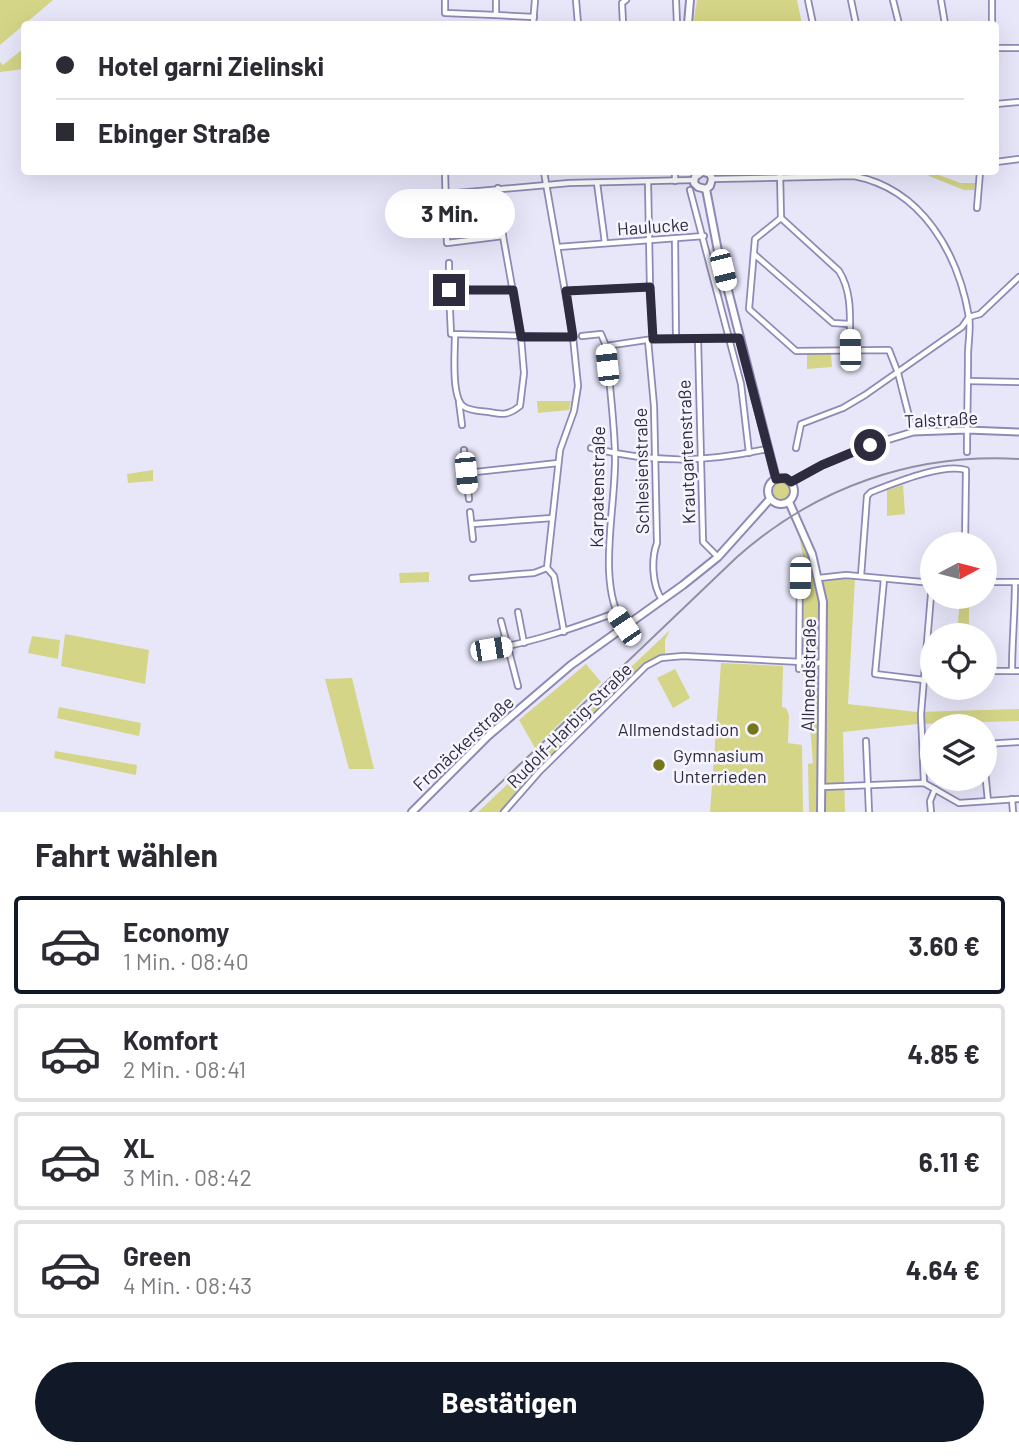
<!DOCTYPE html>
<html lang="de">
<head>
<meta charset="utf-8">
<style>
  body { margin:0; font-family:Barlow,sans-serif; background:#f7f7f7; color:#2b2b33; height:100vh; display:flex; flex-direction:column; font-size:26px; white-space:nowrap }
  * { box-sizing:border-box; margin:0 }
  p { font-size:23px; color:#7c7c81 }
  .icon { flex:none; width:38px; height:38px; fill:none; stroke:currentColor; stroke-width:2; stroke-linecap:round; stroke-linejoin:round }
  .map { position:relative; height:812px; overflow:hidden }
  .details { display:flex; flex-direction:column; background:#fff; flex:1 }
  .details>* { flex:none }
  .hud { position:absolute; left:21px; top:21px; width:978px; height:154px; border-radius:7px; box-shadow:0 7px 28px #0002; display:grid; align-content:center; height:154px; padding:0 35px; background:#fff }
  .needle { width:46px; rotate:83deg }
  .tools { position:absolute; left:920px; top:532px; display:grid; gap:14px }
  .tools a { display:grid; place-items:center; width:77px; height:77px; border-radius:50%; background:#fff; box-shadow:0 7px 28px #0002; font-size:35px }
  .end { position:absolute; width:32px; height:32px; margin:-16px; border:9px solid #2d2b3d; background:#fff; box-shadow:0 0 0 4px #fff }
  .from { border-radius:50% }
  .bubble { position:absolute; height:49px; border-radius:24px; background:#fff; box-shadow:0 7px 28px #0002; font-size:23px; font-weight:700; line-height:49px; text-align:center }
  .car { position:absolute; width:21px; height:42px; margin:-21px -10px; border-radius:9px; box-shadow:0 0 5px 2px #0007; background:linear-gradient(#fff 24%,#345 0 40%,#fff 0 76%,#345 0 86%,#fff 0) }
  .hud b { display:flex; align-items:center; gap:24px; height:66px; font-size:26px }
  .hud b+b { border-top:2px solid #e1e1e2 }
  .hud i { width:18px; height:18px; background:#2b2b33 }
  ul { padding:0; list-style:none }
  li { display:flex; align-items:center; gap:21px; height:98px; margin:0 14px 10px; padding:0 21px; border:4px solid #e1e1e2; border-radius:7px }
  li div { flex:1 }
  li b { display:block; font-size:26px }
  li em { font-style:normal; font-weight:700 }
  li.current { border-color:#111827 }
  li>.icon { width:63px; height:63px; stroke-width:1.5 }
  h2 { padding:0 35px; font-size:32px; line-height:84px }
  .button { display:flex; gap:14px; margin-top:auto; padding:14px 35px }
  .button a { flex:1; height:80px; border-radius:42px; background:#111827; color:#fff; font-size:28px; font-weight:700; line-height:80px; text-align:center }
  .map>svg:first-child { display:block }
  .green { fill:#d4d587 }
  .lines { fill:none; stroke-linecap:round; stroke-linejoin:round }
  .minor-casing { stroke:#8e89b6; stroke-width:8 }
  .tertiary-casing { stroke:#8e89b6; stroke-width:9 }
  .secondary-casing { stroke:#8e89b6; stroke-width:10 }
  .minor { stroke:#fff; stroke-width:4.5 }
  .tertiary { stroke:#fff; stroke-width:5 }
  .secondary { stroke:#fff; stroke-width:6 }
  .rail { stroke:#9190a2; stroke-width:2 }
  .route { stroke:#2d2b3d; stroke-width:9 }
  .poi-dot { fill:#76761c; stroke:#f6f5ff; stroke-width:2.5 }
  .labels { text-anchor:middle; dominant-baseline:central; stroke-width:5; stroke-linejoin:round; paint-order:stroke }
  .street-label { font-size:18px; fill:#2d2b3d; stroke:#f6f5ff }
  .poi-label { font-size:18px; fill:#2d2b3d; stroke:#f6f5ff; text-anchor:end }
</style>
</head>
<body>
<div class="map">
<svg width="1019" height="812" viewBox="0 0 1019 812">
  <rect width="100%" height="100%" fill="#e8e7fa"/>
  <g class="green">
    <polygon points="0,0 53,0 0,45"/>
    <polygon points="697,0 797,0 802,24 693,24"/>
    <polygon points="24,48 24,69 0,72 0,62 3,65"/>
    <polygon points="929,172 939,172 939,175 960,183 975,183 974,190 964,190 929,176"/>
    <polygon points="831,353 832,367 807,369 807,354"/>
    <polygon points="537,401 571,401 569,410 538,413"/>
    <polygon points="153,470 153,481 128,483 127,474"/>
    <circle cx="781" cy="491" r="10"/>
    <polygon points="903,485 905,514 887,516 887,490"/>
    <polygon points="799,535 809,556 816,584 835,578 855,578 848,704 917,712 1019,709 1019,721 917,724 843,732 845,812 809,812 808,764 813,763 806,675 802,675 804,561"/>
    <polygon points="429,572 429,582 400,583 399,573"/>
    <polygon points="960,597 969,597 969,635 957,635"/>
    <polygon points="670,630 665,640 665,654 651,659 640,669 556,751 501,812 478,812"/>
    <polygon points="65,634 149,650 145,684 61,666"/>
    <polygon points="32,636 60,640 58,659 28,653"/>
    <polygon points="721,663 783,666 782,707 786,708 789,715 788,743 802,745 803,812 710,812"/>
    <polygon points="586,664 601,682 535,748 519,720"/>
    <polygon points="675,669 690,698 673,708 657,678"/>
    <polygon points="352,678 374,769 349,769 325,679"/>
    <polygon points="59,707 141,723 139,736 57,718"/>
    <polygon points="55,751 137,765 136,775 54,758"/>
  </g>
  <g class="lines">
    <defs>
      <g id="minor">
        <polyline points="445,0 445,13 496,15 496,0"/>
        <polyline points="576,0 578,24"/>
        <polyline points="676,0 677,24"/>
        <polyline points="808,0 813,24"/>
        <polyline points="851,0 856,24"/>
        <polyline points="893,0 899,24"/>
        <polyline points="941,0 945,24"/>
        <polyline points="496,15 534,17"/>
        <polyline points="533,24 535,0"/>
        <polyline points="623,24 622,3 626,0"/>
        <polyline points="992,24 992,0"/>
        <polyline points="996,48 1019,48"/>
        <polyline points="996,104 1019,102"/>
        <polyline points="996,162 1019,159"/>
        <polyline points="445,172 447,243 503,236"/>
        <polyline points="675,172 675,181"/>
        <polyline points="780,172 781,218 755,239 749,309 796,351 889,350 898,373 913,432"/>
        <path d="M 712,179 L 854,176 C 922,189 958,253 969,317 C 971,329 968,343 968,355 C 968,387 967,419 967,452"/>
        <polyline points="648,182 650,287 653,339"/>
        <polyline points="597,183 605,243"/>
        <polyline points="690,190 741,384 749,453"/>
        <polyline points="446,194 569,183 694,180"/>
        <polyline points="977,208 980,172"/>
        <path d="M 781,218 L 839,271 C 854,295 849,323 850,350"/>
        <polyline points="675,238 676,339"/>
        <polyline points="558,247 704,236"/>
        <polyline points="754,254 833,323 849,324"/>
        <polyline points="449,290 449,263"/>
        <polyline points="513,290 449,290 451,334 573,337"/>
        <polyline points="566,291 650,287"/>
        <path d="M 455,335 C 455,350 451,396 463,406 C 469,411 481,411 489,412 C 503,415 509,415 520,406 L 524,373 L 521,337 L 503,236 L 498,188"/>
        <path d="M 582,336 L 601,334 L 606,346 C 609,381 614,417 615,453 C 617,504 595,583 624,626"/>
        <polyline points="698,339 703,542 718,557"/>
        <path d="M 648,340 L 654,406 L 657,543 C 651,559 652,585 662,600"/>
        <polyline points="606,346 653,339 739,338"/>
        <polyline points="968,381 1019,382"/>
        <polyline points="459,402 462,425"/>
        <path d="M 591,448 C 654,463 703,463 767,449"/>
        <polyline points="796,448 801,424 843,408 865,395 962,327 969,317 980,314 1019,277"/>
        <polyline points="464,450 466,473 558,463"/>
        <polyline points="466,473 469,499"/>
        <polyline points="470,512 473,539"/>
        <polyline points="473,524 552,518"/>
        <polyline points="547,568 554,576 564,632"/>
        <path d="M 861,576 L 867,496 L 871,492 C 895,483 942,463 966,470 L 965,544"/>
        <polyline points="472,578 534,573 547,568 560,450 574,411 578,386 573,337 544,172"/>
        <polyline points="819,578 846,575 933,583"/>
        <polyline points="884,579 875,674 924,680"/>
        <polyline points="985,582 1019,582"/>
        <polyline points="518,612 524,643"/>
        <polyline points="501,621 518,686"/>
        <path d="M 491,649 C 534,642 574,628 615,613"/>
        <polyline points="799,669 800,562"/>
        <polyline points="985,671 1019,671"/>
        <path d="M 1012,671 C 1012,640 1015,613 1015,582"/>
        <polyline points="866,741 869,812"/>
        <polyline points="985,744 1019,742"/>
        <polyline points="985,771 988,801"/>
        <polyline points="924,783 921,714 932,583"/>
        <polyline points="822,787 924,783 959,803 1019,799"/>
        <polyline points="1012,799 1013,812"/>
        <polyline points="504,812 539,772 646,666 661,658 683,656 822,663"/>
        <polyline points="931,812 930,801 935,789"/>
      </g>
      <polyline id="tertiary" points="791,482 822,465 870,445 913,432 967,430 1019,432"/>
      <g id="secondary">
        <polyline points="688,24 690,0"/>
        <polyline points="702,172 695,177 694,183 698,187 706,189"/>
        <polyline points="704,172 710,174 712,179 710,186 706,189"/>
        <polyline points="706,189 718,251 776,479"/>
        <circle cx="781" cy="491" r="13"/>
        <polyline points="789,502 812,554 823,602 821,812"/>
        <polyline points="412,812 488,736 571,665 683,585 718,557 770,499"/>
      </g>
    </defs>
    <use href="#minor" class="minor-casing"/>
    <use href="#tertiary" class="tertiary-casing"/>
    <use href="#secondary" class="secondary-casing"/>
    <use href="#minor" class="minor"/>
    <use href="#tertiary" class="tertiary"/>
    <use href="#secondary" class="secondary"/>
    <path class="rail" d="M 470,812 L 737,557 C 816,487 914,453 1019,459"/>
  </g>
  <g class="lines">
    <polyline class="route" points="449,290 513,290 521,337 573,337 566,291 650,287 653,339 739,338 776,479 786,478 791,482 822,465 870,445"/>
  </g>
  <g class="poi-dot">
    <circle cx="753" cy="729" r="7"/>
    <circle cx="659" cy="765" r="7"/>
  </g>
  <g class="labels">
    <g class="street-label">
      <text transform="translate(653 226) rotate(-4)">Haulucke</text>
      <text transform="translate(941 419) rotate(-3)">Talstraße</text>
      <text transform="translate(686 452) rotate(-92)">Krautgartenstraße</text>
      <text transform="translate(641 471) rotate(-91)">Schlesienstraße</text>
      <text transform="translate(597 487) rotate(-89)">Karpatenstraße</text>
      <text transform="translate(808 675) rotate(-89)">Allmendstraße</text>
      <text transform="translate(569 725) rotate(-45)">Rudolf-Harbig-Straße</text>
      <text transform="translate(463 743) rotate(-43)">Fronäckerstraße</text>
    </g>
    <g class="poi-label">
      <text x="739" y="729">Allmendstadion</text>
      <text x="673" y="755" text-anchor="start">Gymnasium<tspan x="673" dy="21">Unterrieden</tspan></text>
    </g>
  </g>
</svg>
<div class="tools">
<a><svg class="needle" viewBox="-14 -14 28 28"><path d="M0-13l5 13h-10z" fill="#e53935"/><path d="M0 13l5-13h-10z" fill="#7c7c81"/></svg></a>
<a><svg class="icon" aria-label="locate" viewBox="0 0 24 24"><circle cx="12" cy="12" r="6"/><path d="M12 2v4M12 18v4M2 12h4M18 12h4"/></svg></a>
<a><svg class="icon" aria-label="layers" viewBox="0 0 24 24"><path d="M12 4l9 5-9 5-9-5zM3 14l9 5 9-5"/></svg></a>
</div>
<i class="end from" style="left:870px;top:445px"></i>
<i class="end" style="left:449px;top:290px"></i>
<div class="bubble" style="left:385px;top:189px;width:130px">3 Min.</div>
<i class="car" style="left:723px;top:270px;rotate:166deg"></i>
<i class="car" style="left:850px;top:350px;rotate:359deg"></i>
<i class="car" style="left:607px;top:365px;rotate:354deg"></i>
<i class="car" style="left:466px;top:473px;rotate:175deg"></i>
<i class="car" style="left:800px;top:578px;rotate:181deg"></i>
<i class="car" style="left:624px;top:626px;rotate:326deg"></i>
<i class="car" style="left:491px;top:649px;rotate:81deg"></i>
<div class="hud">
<b><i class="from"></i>Hotel garni Zielinski</b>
<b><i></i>Ebinger Straße</b>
</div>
</div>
<section class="details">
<h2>Fahrt wählen</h2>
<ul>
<li class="current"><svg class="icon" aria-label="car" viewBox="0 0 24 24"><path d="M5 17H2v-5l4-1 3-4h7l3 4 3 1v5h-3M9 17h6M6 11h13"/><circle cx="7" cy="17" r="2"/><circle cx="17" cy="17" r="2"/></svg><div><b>Economy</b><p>1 Min. · 08:40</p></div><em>3.60 €</em></li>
<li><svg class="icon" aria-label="car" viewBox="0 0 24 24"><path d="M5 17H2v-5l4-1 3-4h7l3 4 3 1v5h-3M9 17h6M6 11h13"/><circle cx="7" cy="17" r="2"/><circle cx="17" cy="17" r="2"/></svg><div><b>Komfort</b><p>2 Min. · 08:41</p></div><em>4.85 €</em></li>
<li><svg class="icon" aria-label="car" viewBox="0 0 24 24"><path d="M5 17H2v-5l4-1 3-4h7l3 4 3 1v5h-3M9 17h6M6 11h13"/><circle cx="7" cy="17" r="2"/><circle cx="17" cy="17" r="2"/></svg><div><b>XL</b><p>3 Min. · 08:42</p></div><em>6.11 €</em></li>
<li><svg class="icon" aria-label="car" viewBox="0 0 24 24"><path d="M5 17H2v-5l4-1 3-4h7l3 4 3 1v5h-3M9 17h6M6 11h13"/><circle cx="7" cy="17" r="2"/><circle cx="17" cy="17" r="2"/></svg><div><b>Green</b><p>4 Min. · 08:43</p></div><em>4.64 €</em></li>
</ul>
<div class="button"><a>Bestätigen</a></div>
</section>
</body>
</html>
